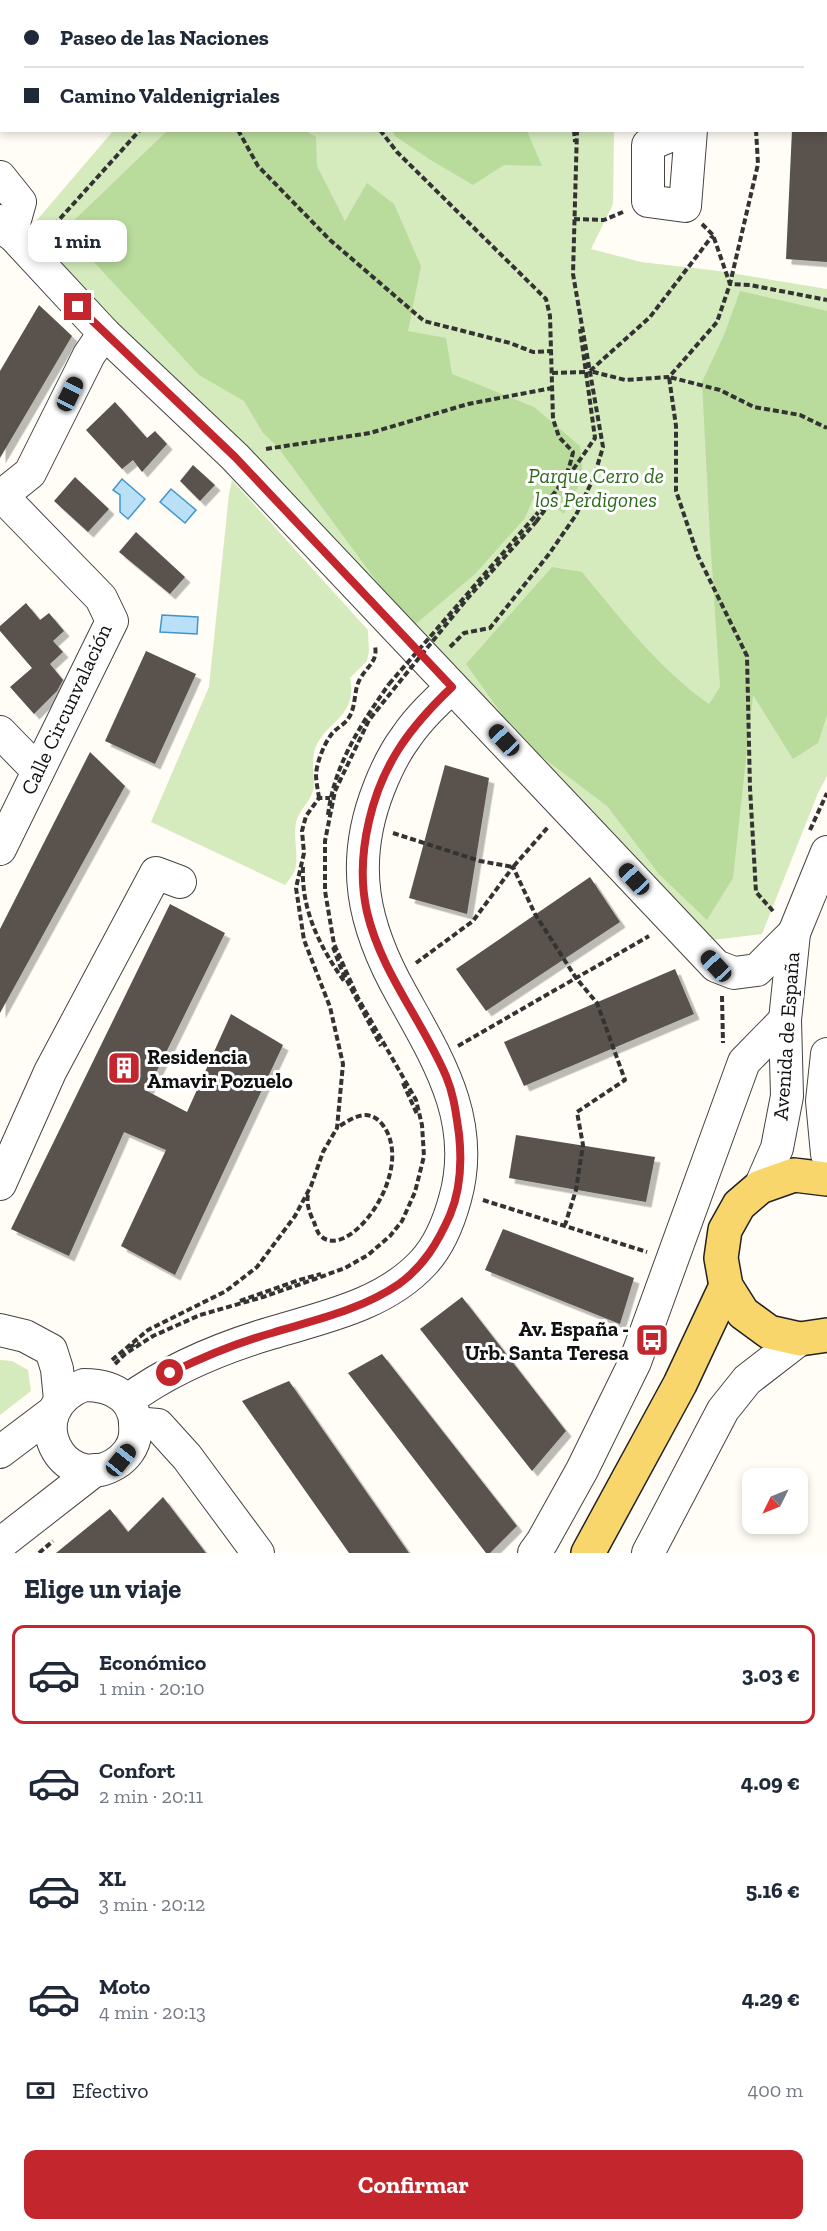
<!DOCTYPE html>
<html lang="es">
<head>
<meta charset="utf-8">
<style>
  body { margin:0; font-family:"Zilla Slab",serif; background:#f6f6f7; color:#1f2937; height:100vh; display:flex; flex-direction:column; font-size:22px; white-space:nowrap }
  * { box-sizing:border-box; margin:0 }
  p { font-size:20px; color:#747a83 }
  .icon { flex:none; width:33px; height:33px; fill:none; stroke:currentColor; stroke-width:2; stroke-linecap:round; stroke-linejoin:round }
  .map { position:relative; height:1553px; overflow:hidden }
  .drawer { display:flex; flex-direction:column; background:#fff; flex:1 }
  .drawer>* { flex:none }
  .top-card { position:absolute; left:0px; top:0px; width:828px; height:132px; box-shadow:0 3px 9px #0003; display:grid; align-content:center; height:132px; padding:0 24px; background:#fff }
  .needle { width:39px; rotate:227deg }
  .buttons { position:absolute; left:742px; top:1468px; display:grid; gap:12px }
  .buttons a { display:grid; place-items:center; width:66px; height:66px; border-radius:12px; background:#fff; box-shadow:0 3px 9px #0003; font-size:30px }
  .end { position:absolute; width:27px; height:27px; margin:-14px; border:8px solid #c4262e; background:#fff; box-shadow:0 0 0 3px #fff }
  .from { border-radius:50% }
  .bubble { position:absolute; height:42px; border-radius:12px; background:#fff; box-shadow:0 3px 9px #0003; font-size:20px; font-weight:700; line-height:42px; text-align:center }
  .car { position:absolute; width:18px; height:36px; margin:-18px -9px; border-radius:8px; box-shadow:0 0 4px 2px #0007; background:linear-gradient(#222 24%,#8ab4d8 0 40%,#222 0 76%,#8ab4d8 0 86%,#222 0) }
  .top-card b { display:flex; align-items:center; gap:21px; height:57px; font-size:22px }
  .top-card b+b { border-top:2px solid #e0e1e3 }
  .top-card i { width:15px; height:15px; background:#1f2937 }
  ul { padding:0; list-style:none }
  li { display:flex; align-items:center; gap:18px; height:99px; margin:0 12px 9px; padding:0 12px; border:3px solid transparent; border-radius:12px }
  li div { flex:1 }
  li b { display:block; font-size:22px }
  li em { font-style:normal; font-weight:700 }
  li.active { border-color:#c4262e }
  li>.icon { width:54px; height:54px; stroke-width:1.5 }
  h2 { padding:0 24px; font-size:27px; line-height:72px }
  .pay { display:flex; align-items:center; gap:15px; height:66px; padding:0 24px; font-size:22px }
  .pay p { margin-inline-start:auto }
  .button { display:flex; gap:12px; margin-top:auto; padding:12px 24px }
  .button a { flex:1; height:69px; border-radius:12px; background:#c4262e; color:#fff; font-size:24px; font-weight:700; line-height:69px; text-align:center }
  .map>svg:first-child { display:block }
  .green { fill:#d5ebbd }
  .forest { fill:#b9dc9c }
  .water { fill:#b9e0f7; stroke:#3f96cf; stroke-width:1.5 }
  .building { fill:#5a524d; filter:url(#shadow) }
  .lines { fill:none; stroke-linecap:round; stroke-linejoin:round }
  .minor-casing { stroke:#444; stroke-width:34 }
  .major-casing { stroke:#222; stroke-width:36 }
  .path { stroke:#333; stroke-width:4; stroke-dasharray:6 3; stroke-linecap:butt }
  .minor { stroke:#fff; stroke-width:32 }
  .major { stroke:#f9d66b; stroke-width:33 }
  .path-bridge { stroke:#333; stroke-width:4; stroke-dasharray:6 3; stroke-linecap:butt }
  .route { stroke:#c4262e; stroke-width:8 }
  .labels { text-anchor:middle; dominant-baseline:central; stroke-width:6; stroke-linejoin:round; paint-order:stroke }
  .park-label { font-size:21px; font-style:italic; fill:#2f6b1f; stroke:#fff }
  .street-label { font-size:21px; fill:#111; stroke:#fff }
  .poi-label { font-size:21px; font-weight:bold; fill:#111; stroke:#fff; text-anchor:start }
</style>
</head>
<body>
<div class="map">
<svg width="827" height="1553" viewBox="0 0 827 1553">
  <defs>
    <filter id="shadow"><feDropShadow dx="5.5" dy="5.5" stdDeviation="0" flood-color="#0004"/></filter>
  </defs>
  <rect width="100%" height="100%" fill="#fffdf5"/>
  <g class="green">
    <polygon points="139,0 586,0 586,1 140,2"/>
    <polygon points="113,131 614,131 613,204 591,249 641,262 719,271 827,289 827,776 818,793 762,934 713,940 25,234"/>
    <path d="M 232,480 L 368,630 L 369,651 L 367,661 L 350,678 C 358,718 326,720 315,749 C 310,762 316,781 313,791 C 310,802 298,811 296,823 C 293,838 299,855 295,870 C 293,875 288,881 285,885 L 151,822 L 209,687 L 229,494 Z"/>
    <polygon points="0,1360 12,1361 28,1370 31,1391 0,1415"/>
  </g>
  <g class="forest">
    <polygon points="167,131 306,131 316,137 317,166 345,221 367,183 394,204 421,266 408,331 446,338 452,374 534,407 580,446 583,477 564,514 536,492 525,518 475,574 411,628 277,446 263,433 244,401 199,375 64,230"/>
    <polygon points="393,131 527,131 542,166 504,165 473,185 429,159 395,136"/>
    <path d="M 740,291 L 827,311 L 827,715 L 818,743 L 793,759 L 753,695 L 733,878 L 707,920 L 659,874 L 607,806 L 521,741 L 466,664 L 552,567 L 582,572 C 620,618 659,669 709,704 L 720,687 L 710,538 L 702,382 L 724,335 Z"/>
  </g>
  <g class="water">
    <polygon points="122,479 145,499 128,519 120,512 120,495 113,490"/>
    <polygon points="171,489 196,510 185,523 160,502"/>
    <polygon points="162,615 198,617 197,634 160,632"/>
  </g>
  <g class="building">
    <polygon points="792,130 827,130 827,262 786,259"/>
    <polygon points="39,305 72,336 0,458 0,371"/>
    <polygon points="115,402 147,438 155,431 167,444 142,472 133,460 122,469 86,430"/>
    <polygon points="193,465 215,485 200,501 180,481"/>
    <polygon points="75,477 109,509 88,532 54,501"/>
    <polygon points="136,532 185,577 170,594 119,552"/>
    <polygon points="26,603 40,620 49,613 64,631 53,641 63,652 50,664 63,680 57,691 34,714 10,687 32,668 0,631 0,626"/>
    <polygon points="146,651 196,674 155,764 105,741"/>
    <polygon points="90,752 125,786 0,1013 0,929"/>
    <polygon points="445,765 489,778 467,914 409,898"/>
    <polygon points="590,877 620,922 486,1011 456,969"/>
    <polygon points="170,904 225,933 147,1091 187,1112 231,1014 283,1045 175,1275 121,1246 166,1150 124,1132 69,1256 11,1229"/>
    <polygon points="675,969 694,1014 524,1086 504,1042"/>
    <polygon points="516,1135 655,1157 646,1202 509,1178"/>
    <polygon points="503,1229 634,1278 620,1324 485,1270"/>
    <polygon points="462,1297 566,1431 532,1471 420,1329"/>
    <polygon points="382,1354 517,1526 490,1553 486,1553 348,1373"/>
    <polygon points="289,1381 409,1553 349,1553 242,1401"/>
    <polygon points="163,1497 206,1553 56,1553 110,1509 128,1532"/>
  </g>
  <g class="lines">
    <defs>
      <g id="minor">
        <polyline points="689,2 689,0"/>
        <polyline points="684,130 648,145 648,201 685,206 691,130"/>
        <polyline points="0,177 20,202 11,234"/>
        <polyline points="0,221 104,333 235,457 716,966 734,973 757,970 794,933"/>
        <polyline points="0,497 30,473 89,355 104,333"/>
        <polyline points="0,732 38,771"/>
        <polyline points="0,849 112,621 101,598 2,496"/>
        <polyline points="827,1054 822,1101 827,1154"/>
        <polyline points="0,1184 50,1072 156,873 180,882"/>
        <polyline points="760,1187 777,1148 787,1096 785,1020 794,933 827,852"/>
        <polyline points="0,1330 25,1336 51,1350 57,1369 60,1400"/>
        <path d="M 84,1385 C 116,1385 139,1400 135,1435 C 134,1447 125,1458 115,1464 C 62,1495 18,1411 84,1385 Z"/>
        <path d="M 128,1400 C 171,1368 221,1348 271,1333 C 324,1317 384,1305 423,1263 C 439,1246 449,1221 455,1199 C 477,1121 438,1060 402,995 C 363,926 349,864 379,788 C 386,770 394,753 406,737 C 419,718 435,703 452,687"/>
        <polyline points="135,1423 158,1425 187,1457 258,1553"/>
        <polyline points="0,1452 53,1412"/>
        <polyline points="0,1544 95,1470"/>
        <polyline points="534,1553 542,1542 582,1470 635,1362 744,1062 785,1020"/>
        <polyline points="648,1553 723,1410 747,1380 800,1339"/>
      </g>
      <g id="major">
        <polyline points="827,1179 794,1175 760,1187 739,1205 725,1230 721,1258 726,1286 743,1313 769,1332 800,1339 827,1335"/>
        <polyline points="588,1553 680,1384 726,1286"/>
      </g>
    </defs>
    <use href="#minor" class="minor-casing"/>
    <use href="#major" class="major-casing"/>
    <g class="path">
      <polyline points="168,0 169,2"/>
      <polyline points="317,0 318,2"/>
      <polyline points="572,0 572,2"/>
      <polyline points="751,0 751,2"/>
      <polyline points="235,2 236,0"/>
      <polyline points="498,2 499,0"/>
      <polyline points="515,2 517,0"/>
      <polyline points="576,2 577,0"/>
      <polyline points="238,130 258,166 330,240 424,321 510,343 533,352 552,351"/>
      <path d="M 380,130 L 397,152 L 546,299 L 550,316 L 553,419 L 559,437 L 573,452 C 567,482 555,492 536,515"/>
      <polyline points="574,130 575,142"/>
      <polyline points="756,130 758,164 730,284 750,285 827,300"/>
      <polyline points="574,219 604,220 623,212"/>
      <polyline points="702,224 713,235 730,284 717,322 669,377 625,380 590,371 650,317 713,235"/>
      <polyline points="48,232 140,130"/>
      <polyline points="552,373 587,372"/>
      <polyline points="266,449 370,433 468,404 552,388"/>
      <polyline points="568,477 595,438 580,329"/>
      <polyline points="536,522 552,500"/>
      <polyline points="450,647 464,633 490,628 549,554 576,515 594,477 603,447 573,274 577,130"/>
      <path d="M 319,798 C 318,790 316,782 316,774 C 317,762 324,744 331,735 C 336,728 344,725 348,719 C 357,706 353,691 360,679 C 367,666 378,662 375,646"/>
      <path d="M 328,815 C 334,765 361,724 389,684"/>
      <polyline points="810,830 827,793"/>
      <polyline points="393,833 480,861 513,867 548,827"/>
      <path d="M 303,867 C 301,910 320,947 344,981"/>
      <polyline points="773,911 756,892 750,788 747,656 698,556 676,491 676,426 669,377 720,390 754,407 800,415 827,428"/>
      <polyline points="333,947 342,971 381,1046"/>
      <polyline points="416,963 473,921 513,867 535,914 576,978 597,1003 625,1080 577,1112 583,1145 576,1190 565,1225"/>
      <polyline points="722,996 723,1043"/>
      <polyline points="458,1046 649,936"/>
      <polyline points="403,1083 417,1114"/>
      <path d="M 308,1195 C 306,1204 310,1214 314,1222 C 315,1225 317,1231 319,1234 C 346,1267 419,1170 382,1124 C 368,1107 352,1118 338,1127"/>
      <polyline points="483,1200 647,1252"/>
      <polyline points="240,1301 299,1280 321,1274"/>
      <polyline points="129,1347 139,1343"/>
      <polyline points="112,1360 148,1330 226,1291 257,1267 295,1216 311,1186 323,1152 337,1128 343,1064 330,1007 304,940 296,888 304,853 302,831 306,816 319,798 330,798"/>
      <polyline points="115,1364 125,1354 153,1336 200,1315 263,1297 315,1279 345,1268 368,1255 390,1236 402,1221 415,1192 424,1156 422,1125 416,1100 358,998 334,944 325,891 325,841 335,791 369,720 393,690"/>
      <polyline points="39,1553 53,1541"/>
    </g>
    <use href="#minor" class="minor"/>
    <use href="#major" class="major"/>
    <g class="path-bridge">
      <polyline points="389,684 536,515"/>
      <polyline points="393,690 466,600 536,522"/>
    </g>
  </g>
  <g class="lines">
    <path class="route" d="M 78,307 L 235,457 L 452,687 C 410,727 382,764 369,821 C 362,851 360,881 367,912 C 381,972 422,1020 446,1076 C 454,1095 456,1114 459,1134 C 462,1162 461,1189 450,1215 C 438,1242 424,1266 399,1284 C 361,1310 315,1320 272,1333 C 236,1343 203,1357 170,1373"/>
  </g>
  <defs>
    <symbol id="building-square" viewBox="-11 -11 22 22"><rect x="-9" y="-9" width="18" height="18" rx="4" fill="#c4262e" stroke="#fff"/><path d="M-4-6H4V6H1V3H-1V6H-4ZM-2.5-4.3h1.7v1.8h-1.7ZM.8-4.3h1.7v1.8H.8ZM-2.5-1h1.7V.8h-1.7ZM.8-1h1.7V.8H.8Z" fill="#fff"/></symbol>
    <symbol id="bus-square" viewBox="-11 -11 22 22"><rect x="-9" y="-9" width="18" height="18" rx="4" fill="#c4262e" stroke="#fff"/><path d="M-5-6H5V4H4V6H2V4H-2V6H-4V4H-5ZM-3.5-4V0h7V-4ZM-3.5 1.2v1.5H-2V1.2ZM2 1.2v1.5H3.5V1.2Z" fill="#fff"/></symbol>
  </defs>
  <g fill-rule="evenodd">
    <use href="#building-square" x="105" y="1049" width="38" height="38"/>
    <use href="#bus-square" x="633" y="1321" width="38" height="38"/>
  </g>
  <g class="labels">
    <g class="park-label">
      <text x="596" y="475">Parque Cerro de<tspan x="596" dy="24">los Perdigones</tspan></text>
    </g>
    <g class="street-label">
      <text transform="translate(66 709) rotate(-65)">Calle Circunvalación</text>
      <text transform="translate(786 1036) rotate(-86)">Avenida de España</text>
    </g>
    <g class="poi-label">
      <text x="147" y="1056">Residencia<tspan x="147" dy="24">Amavir Pozuelo</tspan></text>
      <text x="629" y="1328" text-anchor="end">Av. España -<tspan x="629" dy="24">Urb. Santa Teresa</tspan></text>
    </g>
  </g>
</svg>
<div class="buttons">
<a><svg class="needle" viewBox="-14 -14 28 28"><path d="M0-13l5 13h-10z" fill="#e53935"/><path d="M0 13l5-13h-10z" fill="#747a83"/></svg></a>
</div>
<i class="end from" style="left:170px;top:1373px"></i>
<i class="end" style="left:78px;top:307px"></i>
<div class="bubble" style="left:28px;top:220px;width:99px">1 min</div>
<i class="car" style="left:70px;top:394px;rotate:26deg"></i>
<i class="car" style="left:504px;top:740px;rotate:317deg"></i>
<i class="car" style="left:634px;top:879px;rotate:317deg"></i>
<i class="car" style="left:716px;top:966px;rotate:317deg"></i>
<i class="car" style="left:121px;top:1460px;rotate:39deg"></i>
<div class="top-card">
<b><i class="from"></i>Paseo de las Naciones</b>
<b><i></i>Camino Valdenigriales</b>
</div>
</div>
<section class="drawer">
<h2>Elige un viaje</h2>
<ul>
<li class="active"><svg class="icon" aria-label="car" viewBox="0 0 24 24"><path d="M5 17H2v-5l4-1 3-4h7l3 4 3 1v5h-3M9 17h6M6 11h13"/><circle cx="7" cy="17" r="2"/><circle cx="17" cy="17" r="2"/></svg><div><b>Económico</b><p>1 min · 20:10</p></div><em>3.03 €</em></li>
<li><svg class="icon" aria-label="car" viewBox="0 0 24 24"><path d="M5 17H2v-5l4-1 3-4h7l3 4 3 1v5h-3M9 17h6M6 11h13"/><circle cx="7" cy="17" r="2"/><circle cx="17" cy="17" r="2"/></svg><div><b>Confort</b><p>2 min · 20:11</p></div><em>4.09 €</em></li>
<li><svg class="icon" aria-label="car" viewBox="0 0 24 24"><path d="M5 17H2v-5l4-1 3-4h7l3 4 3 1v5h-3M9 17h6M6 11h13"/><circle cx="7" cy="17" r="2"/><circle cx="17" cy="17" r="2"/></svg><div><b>XL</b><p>3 min · 20:12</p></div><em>5.16 €</em></li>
<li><svg class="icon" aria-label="car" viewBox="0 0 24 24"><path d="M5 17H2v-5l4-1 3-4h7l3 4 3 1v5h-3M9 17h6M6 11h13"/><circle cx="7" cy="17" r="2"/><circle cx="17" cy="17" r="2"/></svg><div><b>Moto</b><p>4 min · 20:13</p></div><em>4.29 €</em></li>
</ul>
<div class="pay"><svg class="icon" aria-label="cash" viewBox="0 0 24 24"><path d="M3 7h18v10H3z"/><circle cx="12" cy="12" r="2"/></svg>Efectivo<p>400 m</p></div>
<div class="button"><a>Confirmar</a></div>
</section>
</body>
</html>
